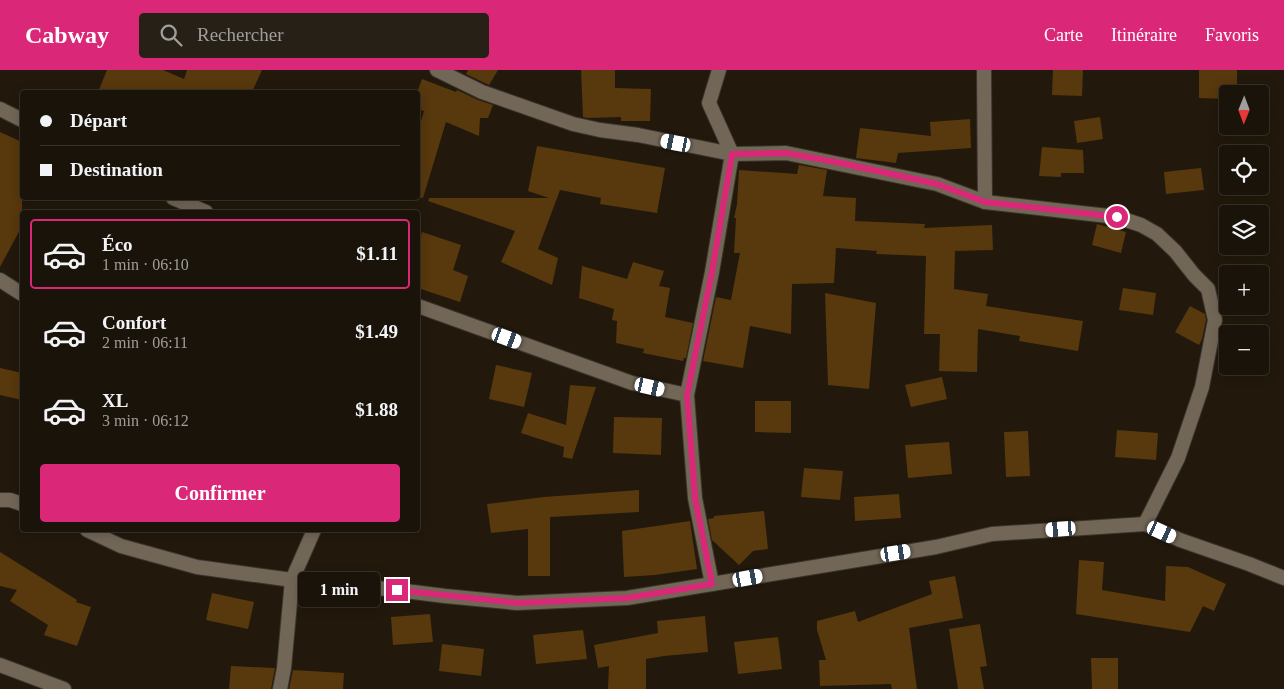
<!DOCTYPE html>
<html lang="fr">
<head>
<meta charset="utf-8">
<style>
  body { margin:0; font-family:Georgia,serif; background:#272017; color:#f1f3f6; height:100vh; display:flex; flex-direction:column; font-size:19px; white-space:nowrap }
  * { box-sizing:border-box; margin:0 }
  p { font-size:16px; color:#9f9e9c }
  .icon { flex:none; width:28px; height:28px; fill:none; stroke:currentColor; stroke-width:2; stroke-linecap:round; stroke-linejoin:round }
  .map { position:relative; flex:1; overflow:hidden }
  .drawer { position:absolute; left:20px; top:140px; width:400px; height:322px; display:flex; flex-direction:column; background:#1a1309; border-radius:5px; box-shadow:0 2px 12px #0003,0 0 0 1px #38322a }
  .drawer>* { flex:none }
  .banner { position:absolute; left:20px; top:20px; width:400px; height:110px; border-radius:5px; box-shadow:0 2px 12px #0003,0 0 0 1px #38322a; display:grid; align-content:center; height:110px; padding:0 20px; background:#1a1309 }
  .needle { width:32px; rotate:181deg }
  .controls { position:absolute; left:1219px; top:15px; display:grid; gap:10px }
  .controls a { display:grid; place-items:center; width:50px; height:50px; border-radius:5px; background:#1a1309; box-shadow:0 2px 12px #0003,0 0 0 1px #38322a; font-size:25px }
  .end { position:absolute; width:22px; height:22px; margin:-11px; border:6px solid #db2777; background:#fff; box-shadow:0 0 0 2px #fff }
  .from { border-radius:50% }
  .bubble { position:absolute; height:35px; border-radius:5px; background:#1a1309; box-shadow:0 2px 12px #0003,0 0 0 1px #38322a; font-size:16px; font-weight:600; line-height:35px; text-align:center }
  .car { position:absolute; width:15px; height:30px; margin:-15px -8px; border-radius:6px; box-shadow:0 0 4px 1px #0007; background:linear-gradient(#fff 24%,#345 0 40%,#fff 0 76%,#345 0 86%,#fff 0) }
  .banner b { display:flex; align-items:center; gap:18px; height:48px; font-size:19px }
  .banner b+b { border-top:1px solid #38322a }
  .banner i { width:12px; height:12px; background:#f1f3f6 }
  ul { padding:9px 0 0; list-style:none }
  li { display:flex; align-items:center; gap:15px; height:70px; margin:0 10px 8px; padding:0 10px; border:2px solid transparent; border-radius:5px }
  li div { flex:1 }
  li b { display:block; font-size:19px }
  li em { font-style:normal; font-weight:600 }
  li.on { border-color:#db2777 }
  li>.icon { width:45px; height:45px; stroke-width:1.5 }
  .cta { display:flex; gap:10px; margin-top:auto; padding:10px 20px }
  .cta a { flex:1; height:58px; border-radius:5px; background:#db2777; color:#fff; font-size:20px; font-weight:600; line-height:58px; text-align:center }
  header { display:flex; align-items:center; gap:30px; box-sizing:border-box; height:70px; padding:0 25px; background:#db2777; color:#fff }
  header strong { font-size:24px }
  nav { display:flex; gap:28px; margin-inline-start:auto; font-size:18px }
  .search { width:350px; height:45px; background:#272017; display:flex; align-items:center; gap:12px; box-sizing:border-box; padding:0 18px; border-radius:5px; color:#9f9e9c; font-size:19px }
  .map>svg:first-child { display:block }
  .building { fill:#58380d }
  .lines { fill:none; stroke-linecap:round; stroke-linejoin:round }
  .minor-casing { stroke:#3b352f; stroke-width:16 }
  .minor { stroke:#726757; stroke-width:14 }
  .route { stroke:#db2777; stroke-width:6 }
</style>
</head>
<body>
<header>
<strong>Cabway</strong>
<div class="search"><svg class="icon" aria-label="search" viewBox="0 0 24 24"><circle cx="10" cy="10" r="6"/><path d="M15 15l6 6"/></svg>Rechercher</div>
<nav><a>Carte</a><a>Itinéraire</a><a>Favoris</a></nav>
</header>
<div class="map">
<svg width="1284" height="619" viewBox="0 0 1284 619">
  <rect width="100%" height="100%" fill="#22190c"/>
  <g class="building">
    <polygon points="107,0 163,0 184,9 187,0 262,0 252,22 98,22"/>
    <polygon points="468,0 498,0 489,15 466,4"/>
    <polygon points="581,0 615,0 615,18 651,19 650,51 621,51 621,47 588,48 583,47"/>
    <polygon points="1053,0 1083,0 1082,26 1052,25"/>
    <polygon points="1199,0 1237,0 1237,24 1228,24 1228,29 1199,28"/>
    <polygon points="422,9 456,22 457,20 478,30 493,35 488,48 480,48 479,66 446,52 423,128 418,127 418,62 424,41 418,39 418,20"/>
    <polygon points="1100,47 1103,69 1077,73 1074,51"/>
    <polygon points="970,49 971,78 898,83 896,93 856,88 860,58 931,66 930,52"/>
    <polygon points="0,62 22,72 22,156 0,197"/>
    <polygon points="537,76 665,98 657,143 600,134 601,128 560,120 538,179 558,188 552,215 501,192 515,161 428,131 429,128 549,128 528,121"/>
    <polygon points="1042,77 1083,80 1084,103 1061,103 1061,107 1039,106"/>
    <polygon points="799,95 827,100 823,126 856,128 855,151 925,154 924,158 992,155 993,180 955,181 954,219 988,224 986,236 1083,251 1078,281 1019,271 1020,266 978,259 977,302 939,301 940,264 924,264 926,186 876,184 877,181 836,178 834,213 792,214 791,264 750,256 743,298 703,291 716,227 731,230 740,183 734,183 736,148 734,148 737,134 739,100 797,104"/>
    <polygon points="1201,98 1204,120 1166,124 1164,102"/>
    <polygon points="1097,154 1126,162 1121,183 1092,175"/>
    <polygon points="422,162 461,175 453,200 468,206 460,232 418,218 418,175"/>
    <polygon points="633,192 664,201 659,216 670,218 665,247 693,253 686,288 684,288 683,291 643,283 644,279 616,273 617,251 612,250 614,239 579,228 582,196 627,209"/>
    <polygon points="1123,218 1156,223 1153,245 1119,240"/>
    <polygon points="825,223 876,233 869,319 828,315"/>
    <polygon points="1190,236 1205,244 1206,250 1202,269 1199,275 1175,262"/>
    <polygon points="496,295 532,303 524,337 489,329"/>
    <polygon points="0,298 22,303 22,330 0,325"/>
    <polygon points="942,307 947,329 911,337 905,315"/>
    <polygon points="570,315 596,317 572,389 563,387 564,377 521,363 528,343 566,355"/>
    <polygon points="755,331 791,331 791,363 755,362"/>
    <polygon points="614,347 662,348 661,385 613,383"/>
    <polygon points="1117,360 1158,363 1156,390 1115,387"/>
    <polygon points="1028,361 1030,406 1006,407 1004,362"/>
    <polygon points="949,372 952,404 908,408 905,375"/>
    <polygon points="804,398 843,401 840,430 801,427"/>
    <polygon points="639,420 639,442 550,447 550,506 528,506 528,459 491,463 487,434 544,427"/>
    <polygon points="899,424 901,448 855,451 854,427"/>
    <polygon points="764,441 768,479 753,481 739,495 712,470 708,449 714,448 714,446"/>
    <polygon points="690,451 697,499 655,505 624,507 622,461"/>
    <polygon points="0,482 77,530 76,532 91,537 77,576 44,565 48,555 10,531 17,520 0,516"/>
    <polygon points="1079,490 1104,492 1102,520 1165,531 1166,496 1188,497 1226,514 1214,541 1203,536 1190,562 1076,544"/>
    <polygon points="955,506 963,548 909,558 917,619 892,619 891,614 820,616 819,590 826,590 817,560 817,551 855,541 858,552 932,524 929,511"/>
    <polygon points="212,523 254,532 248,559 206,550"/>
    <polygon points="430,544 433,572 393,575 391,547"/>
    <polygon points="705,546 708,582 664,586 646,589 646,619 608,619 609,596 598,598 594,575 658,563 657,551"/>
    <polygon points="980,554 987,596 980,597 984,619 958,619 949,559"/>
    <polygon points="583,560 587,589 536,594 533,565"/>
    <polygon points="778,567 782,599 738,604 734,572"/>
    <polygon points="442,574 484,579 481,606 439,601"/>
    <polygon points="1091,588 1118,588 1118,619 1092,619"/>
    <polygon points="231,596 275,598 271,619 229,619"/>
    <polygon points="293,600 344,603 343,619 289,619"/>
  </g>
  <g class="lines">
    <defs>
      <g id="minor">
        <polyline points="437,0 482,22 573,54 600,60 638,65 732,84 786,83 937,114 985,132 1117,147 1141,155 1157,164 1175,181 1194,205 1208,219 1215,250 1202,317 1178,388 1145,454"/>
        <polyline points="984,0 985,132"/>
        <polyline points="0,39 22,50"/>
        <polyline points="173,128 206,142"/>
        <polyline points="0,210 22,224"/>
        <polyline points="418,236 632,313 687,325"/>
        <polyline points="0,430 10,430 22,434"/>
        <polyline points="87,460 121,476 197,497 292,510 397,520 445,526 517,533 627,528 936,477 992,464 1145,454 1180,470 1249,494 1284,508"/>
        <polyline points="712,514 695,428 687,325 712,202 732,84 709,33 719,0"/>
        <polyline points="0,595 64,619"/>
        <polyline points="280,619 284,598 292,510 314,460"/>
      </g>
    </defs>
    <use href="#minor" class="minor-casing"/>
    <use href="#minor" class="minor"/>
  </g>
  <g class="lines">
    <polyline class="route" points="397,520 517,533 627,528 712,514 695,428 687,325 712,202 732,84 786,83 841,93 937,114 985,132 1117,147"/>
  </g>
</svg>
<div class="controls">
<a><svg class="needle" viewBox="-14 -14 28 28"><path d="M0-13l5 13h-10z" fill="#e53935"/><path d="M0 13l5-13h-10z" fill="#9f9e9c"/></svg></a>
<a><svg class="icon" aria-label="locate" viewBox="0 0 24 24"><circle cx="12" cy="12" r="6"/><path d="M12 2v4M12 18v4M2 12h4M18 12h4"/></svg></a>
<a><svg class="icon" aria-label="layers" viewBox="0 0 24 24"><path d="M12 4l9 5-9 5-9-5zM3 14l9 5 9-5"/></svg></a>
<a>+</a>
<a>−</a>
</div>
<i class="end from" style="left:1117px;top:147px"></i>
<i class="end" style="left:397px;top:520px"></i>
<div class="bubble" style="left:298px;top:502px;width:82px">1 min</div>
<i class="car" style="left:676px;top:73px;rotate:281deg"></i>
<i class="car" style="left:507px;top:268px;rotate:110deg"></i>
<i class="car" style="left:650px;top:317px;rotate:103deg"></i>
<i class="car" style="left:1061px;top:459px;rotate:266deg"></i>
<i class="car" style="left:1162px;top:462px;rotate:115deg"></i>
<i class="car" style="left:896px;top:483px;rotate:81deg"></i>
<i class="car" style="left:748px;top:508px;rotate:80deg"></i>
<div class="banner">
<b><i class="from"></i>Départ</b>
<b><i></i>Destination</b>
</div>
<section class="drawer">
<ul>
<li class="on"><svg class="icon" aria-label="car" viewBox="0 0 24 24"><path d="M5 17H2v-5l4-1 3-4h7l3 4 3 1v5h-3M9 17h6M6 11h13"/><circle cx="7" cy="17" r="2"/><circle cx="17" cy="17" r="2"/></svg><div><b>Éco</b><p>1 min · 06:10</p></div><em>$1.11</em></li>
<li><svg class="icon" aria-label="car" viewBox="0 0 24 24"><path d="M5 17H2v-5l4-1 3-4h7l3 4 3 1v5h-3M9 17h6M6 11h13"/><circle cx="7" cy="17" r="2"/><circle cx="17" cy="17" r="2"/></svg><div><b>Confort</b><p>2 min · 06:11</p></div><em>$1.49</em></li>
<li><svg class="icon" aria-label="car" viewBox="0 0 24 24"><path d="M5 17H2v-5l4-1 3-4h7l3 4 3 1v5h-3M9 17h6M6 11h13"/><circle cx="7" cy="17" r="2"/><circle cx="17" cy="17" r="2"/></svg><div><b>XL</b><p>3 min · 06:12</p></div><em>$1.88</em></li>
</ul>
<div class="cta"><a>Confirmer</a></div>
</section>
</div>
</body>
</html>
